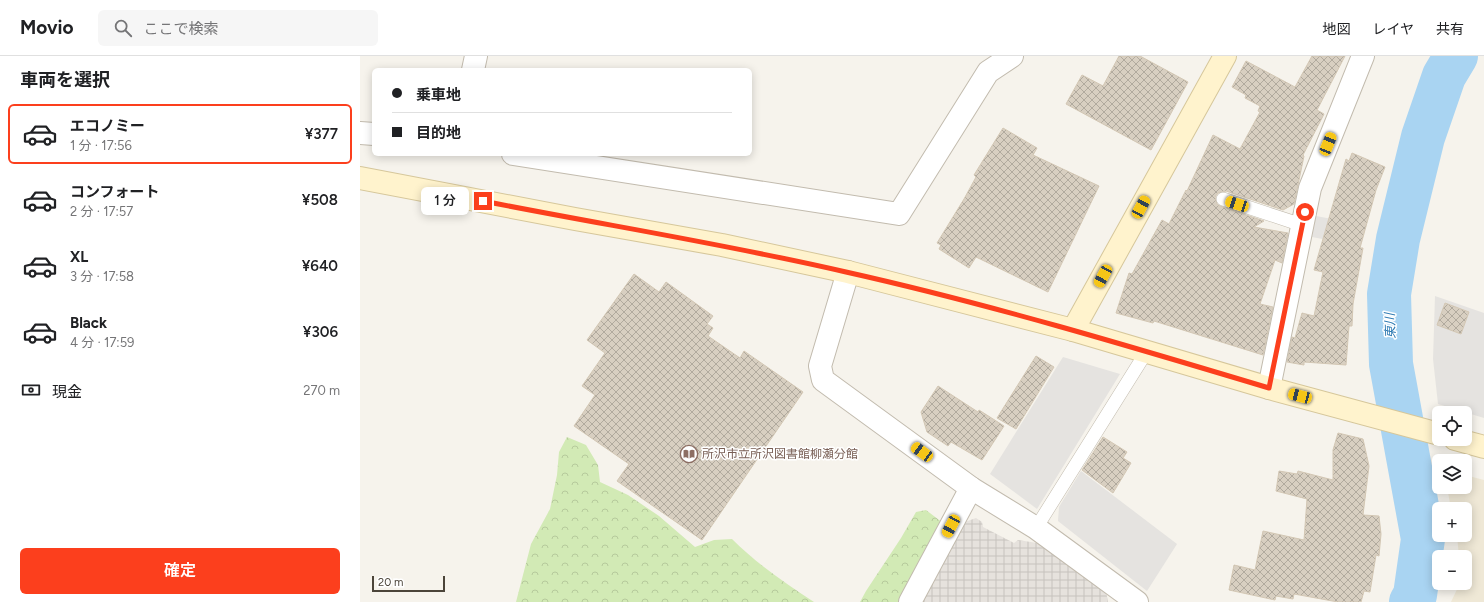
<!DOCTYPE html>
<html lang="ja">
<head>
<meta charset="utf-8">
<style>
  body { margin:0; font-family:Figtree,"Noto Sans JP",sans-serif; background:#f6f6f6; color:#202124; height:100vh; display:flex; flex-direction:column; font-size:15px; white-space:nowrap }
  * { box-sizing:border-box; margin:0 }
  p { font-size:13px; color:#757577 }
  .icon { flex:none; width:22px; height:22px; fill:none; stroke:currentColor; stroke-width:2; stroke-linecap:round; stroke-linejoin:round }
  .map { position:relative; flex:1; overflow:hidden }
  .drawer { display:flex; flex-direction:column; background:#fff; width:360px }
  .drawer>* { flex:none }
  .hud { position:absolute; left:12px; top:12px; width:380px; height:88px; border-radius:6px; box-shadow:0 2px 10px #0003; display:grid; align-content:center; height:88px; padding:0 20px; background:#fff }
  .controls { position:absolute; left:1072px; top:350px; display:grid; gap:8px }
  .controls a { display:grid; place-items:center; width:40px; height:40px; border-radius:6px; background:#fff; box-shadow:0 2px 10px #0003; font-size:20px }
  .scale { position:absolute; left:12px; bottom:10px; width:73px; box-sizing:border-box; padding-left:4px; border:2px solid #4b4439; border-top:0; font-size:11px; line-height:14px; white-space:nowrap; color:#4b4439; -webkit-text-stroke:3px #fff; paint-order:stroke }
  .end { position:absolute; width:18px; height:18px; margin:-9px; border:5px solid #fc3f1d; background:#fff; box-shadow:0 0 0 2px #fff }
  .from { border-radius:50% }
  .bubble { position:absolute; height:28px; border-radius:6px; background:#fff; box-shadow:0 2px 10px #0003; font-size:13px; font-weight:600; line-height:28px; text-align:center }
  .car { position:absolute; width:12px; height:24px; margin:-12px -6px; border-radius:5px; box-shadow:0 0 3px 1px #0007; background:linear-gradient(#f5c518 24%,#345 0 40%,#f5c518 0 76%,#345 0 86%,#f5c518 0) }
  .hud b { display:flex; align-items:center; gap:14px; height:38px; font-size:15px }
  .hud b+b { border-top:1px solid #e0e0e0 }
  .hud i { width:10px; height:10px; background:#202124 }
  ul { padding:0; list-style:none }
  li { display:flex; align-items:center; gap:12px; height:60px; margin:0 8px 6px; padding:0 12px; border:2px solid transparent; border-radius:6px }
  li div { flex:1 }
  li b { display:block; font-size:15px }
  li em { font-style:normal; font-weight:600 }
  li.active { border-color:#fc3f1d }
  li>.icon { width:36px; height:36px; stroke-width:1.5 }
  h2 { padding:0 20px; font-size:18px; line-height:48px }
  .pay { display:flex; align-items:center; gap:10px; height:44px; padding:0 20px; font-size:15px }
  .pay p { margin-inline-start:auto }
  .cta { display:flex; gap:8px; margin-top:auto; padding:8px 20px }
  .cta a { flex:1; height:46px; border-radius:6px; background:#fc3f1d; color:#fff; font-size:16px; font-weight:600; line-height:46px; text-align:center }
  header { display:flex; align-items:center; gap:24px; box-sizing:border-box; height:56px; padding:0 20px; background:#fff; border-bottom:1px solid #e0e0e0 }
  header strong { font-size:19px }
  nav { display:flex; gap:22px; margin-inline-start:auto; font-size:14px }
  .search { width:280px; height:36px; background:#f6f6f6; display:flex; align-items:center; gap:10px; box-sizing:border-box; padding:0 14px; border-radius:6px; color:#757577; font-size:15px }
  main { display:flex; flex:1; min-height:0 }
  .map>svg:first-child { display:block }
  .industrial { fill:url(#industrial-grid) }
  .education { fill:#efe8d6 }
  .forest { fill:url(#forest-crowns) }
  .parking { fill:#e5e3e0 }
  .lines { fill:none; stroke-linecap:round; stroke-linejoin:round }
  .river { stroke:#a9d4f2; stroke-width:44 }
  .building { fill:url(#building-cross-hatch); stroke:#d3c7b4 }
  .lane-casing { stroke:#c2bbae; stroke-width:14 }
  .street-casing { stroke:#c2bbae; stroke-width:24 }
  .secondary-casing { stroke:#d6c79b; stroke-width:24 }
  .lane { stroke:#fff; stroke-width:13 }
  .street { stroke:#fff; stroke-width:22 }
  .secondary { stroke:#fff3cd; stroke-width:22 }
  .route { stroke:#fc3f1d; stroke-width:5 }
  .labels { text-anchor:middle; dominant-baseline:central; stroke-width:3; stroke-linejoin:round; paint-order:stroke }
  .education-label { font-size:12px; fill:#785e54; stroke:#fff; text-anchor:start }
  .water-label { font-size:13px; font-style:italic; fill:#2e7ab2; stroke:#fff }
</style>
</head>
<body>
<header>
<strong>Movio</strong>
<div class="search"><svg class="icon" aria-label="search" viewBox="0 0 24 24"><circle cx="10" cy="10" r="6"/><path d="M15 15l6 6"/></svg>ここで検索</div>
<nav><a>地図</a><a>レイヤ</a><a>共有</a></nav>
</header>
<main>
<section class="drawer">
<h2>車両を選択</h2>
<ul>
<li class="active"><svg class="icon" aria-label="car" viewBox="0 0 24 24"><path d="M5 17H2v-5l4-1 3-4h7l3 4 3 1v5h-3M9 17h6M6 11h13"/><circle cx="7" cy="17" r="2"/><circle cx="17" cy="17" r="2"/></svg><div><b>エコノミー</b><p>1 分 · 17:56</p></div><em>¥377</em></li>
<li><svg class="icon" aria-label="car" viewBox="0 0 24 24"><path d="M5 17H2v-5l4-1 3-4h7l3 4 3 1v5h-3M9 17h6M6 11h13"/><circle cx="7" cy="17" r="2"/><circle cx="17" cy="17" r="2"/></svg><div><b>コンフォート</b><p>2 分 · 17:57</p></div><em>¥508</em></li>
<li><svg class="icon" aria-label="car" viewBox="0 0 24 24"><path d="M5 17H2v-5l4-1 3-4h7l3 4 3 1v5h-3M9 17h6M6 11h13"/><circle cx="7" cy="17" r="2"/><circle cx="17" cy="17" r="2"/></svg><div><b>XL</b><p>3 分 · 17:58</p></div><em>¥640</em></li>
<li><svg class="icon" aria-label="car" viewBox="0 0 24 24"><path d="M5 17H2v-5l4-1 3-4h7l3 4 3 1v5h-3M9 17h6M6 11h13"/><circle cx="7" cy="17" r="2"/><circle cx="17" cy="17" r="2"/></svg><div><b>Black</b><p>4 分 · 17:59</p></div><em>¥306</em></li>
</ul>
<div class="pay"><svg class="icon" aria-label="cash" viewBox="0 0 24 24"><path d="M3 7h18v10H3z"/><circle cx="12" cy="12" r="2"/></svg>現金<p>270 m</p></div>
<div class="cta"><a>確定</a></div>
</section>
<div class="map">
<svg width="1124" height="546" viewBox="0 0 1124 546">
  <defs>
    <pattern id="industrial-grid" width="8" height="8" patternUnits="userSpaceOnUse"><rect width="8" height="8" fill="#e6e2dd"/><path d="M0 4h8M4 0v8" fill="none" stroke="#c7c3be"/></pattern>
    <pattern id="forest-crowns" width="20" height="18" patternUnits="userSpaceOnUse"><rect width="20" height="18" fill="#d2eab5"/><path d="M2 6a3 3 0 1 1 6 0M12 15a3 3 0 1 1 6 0" fill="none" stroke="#b6ca9c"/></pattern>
    <pattern id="building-cross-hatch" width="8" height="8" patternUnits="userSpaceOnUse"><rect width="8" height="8" fill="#d8cfc1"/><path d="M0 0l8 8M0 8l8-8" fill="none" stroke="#b1aa9e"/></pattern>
  </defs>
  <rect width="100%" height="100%" fill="#f6f3ec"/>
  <polygon class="industrial" points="616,462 622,466 623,471 654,487 658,484 677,487 746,535 748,546 558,546 602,467"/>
  <polygon class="education" points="1105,419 1124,424 1124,546 1091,546 1100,527 1105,527 1105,501 1099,501 1097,479 1105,479 1105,453 1091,453 1087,431 1105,431"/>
  <g class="forest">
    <path d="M 207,381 L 226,389 L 238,409 L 240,426 L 268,439 L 299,460 L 335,491 L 354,484 L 372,483 C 397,508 425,527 454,546 L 156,546 L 171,488 L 190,453 L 197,419 L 199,396 Z"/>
    <polygon points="566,454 583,467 543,546 500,546 506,535 541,482 556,456"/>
  </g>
  <g class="parking">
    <polygon points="956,160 983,165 978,186 952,181"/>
    <polygon points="1075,240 1124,257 1124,362 1078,348 1073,303"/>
    <polygon points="703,301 760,318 677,453 630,418"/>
    <polygon points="721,415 817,488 787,535 698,465 699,451"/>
  </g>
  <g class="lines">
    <polyline class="river" points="1051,546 1055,539 1063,483 1031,308 1029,238 1038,183 1063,81 1084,20 1096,0"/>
  </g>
  <g class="building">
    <polygon points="759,0 780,0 828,26 791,94 706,48 722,19 743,30"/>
    <polygon points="952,0 985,0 957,54 964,58 943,99 944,100 934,148 923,154 866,135 858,137 855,141 857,148 860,150 904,165 894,171 928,177 922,207 915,204 900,248 913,251 903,299 794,265 793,267 756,257 769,217 772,218 802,164 809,168 826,134 827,135 853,79 880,93 900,56 898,55 900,50 885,42 886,39 872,31 886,5 935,31"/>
    <polygon points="643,72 677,92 673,99 739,130 688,236 616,201 609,212 579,193 581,189 577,187 604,143 616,121 614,119"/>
    <polygon points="992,97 1025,111 1016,134 1000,192 1003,192 993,248 992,270 989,270 986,309 944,306 944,309 927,306 932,281 935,282 942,257 954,260 963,216 954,214 986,103 989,105"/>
    <polygon points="274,218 299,236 306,226 353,260 347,268 353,272 348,280 380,302 384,295 443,336 342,484 257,425 269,408 214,370 235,339 222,330 245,297 227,284"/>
    <polygon points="1085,247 1109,256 1101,278 1077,269"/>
    <polygon points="676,300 694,311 656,373 637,362"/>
    <polygon points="578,330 618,356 619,354 644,370 622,404 591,386 588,390 567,376 561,356"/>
    <polygon points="978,377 1003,383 1009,410 1003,459 1019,460 1021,478 1019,500 1016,499 1010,536 1004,535 1001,546 978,546 934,538 933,543 916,540 915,544 869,534 874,509 895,514 903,475 944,484 947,443 916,435 919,415 937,418 938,415 973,424 973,394"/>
    <polygon points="743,381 767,396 763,402 771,407 753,437 722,414"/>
  </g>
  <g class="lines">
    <defs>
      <g id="lane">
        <polyline points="863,143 942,169"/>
        <polyline points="676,472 787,295"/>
      </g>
      <g id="street">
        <polyline points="113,14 116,0"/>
        <polyline points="0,77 14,78"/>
        <polyline points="153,98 539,158 628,16 652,0"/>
        <polyline points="488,216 460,310 463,324 611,432 676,472 777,546"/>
        <polyline points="909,332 950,132 1003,0"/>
        <polyline points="550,546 611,432"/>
      </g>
      <g id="secondary">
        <polyline points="0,122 215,163 362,189 488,216 713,274 909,332 1079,378"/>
        <polyline points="713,274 865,0"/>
        <polyline points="1095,383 1124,391"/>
      </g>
    </defs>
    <use href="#lane" class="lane-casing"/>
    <use href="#street" class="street-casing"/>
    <use href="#secondary" class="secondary-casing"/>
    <use href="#lane" class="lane"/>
    <use href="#street" class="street"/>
    <use href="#secondary" class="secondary"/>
  </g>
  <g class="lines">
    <path class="route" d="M 123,145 C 244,169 366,188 486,216 C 629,248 769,290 909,332 L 945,156"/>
  </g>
  <defs>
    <symbol id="library-ring" viewBox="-11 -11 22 22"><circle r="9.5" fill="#fff" stroke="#8d6e63" stroke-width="1.5"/><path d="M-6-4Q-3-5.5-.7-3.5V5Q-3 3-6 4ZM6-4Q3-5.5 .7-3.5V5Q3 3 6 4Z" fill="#8d6e63"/></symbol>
  </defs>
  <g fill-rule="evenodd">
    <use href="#library-ring" x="319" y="388" width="20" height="20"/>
  </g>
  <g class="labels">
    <g class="education-label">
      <text x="342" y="398">所沢市立所沢図書館柳瀬分館</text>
    </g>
    <g class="water-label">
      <text transform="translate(1030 270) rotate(-92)">東川</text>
    </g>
  </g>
</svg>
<div class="controls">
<a><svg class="icon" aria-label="locate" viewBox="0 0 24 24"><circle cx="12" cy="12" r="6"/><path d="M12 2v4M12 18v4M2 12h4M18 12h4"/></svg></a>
<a><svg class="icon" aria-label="layers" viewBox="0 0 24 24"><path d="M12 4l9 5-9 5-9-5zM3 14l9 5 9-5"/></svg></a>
<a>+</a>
<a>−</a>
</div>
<div class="scale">20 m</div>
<i class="end from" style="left:945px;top:156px"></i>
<i class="end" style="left:123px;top:145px"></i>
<div class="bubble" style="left:61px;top:131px;width:48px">1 分</div>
<i class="car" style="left:968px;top:88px;rotate:22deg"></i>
<i class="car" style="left:877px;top:148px;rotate:288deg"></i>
<i class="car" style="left:781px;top:151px;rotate:29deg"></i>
<i class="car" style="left:743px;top:220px;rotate:209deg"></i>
<i class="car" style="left:940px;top:340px;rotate:285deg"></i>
<i class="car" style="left:562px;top:396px;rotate:306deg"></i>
<i class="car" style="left:591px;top:470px;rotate:208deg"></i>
<div class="hud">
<b><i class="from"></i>乗車地</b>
<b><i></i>目的地</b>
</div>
</div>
</main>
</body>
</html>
